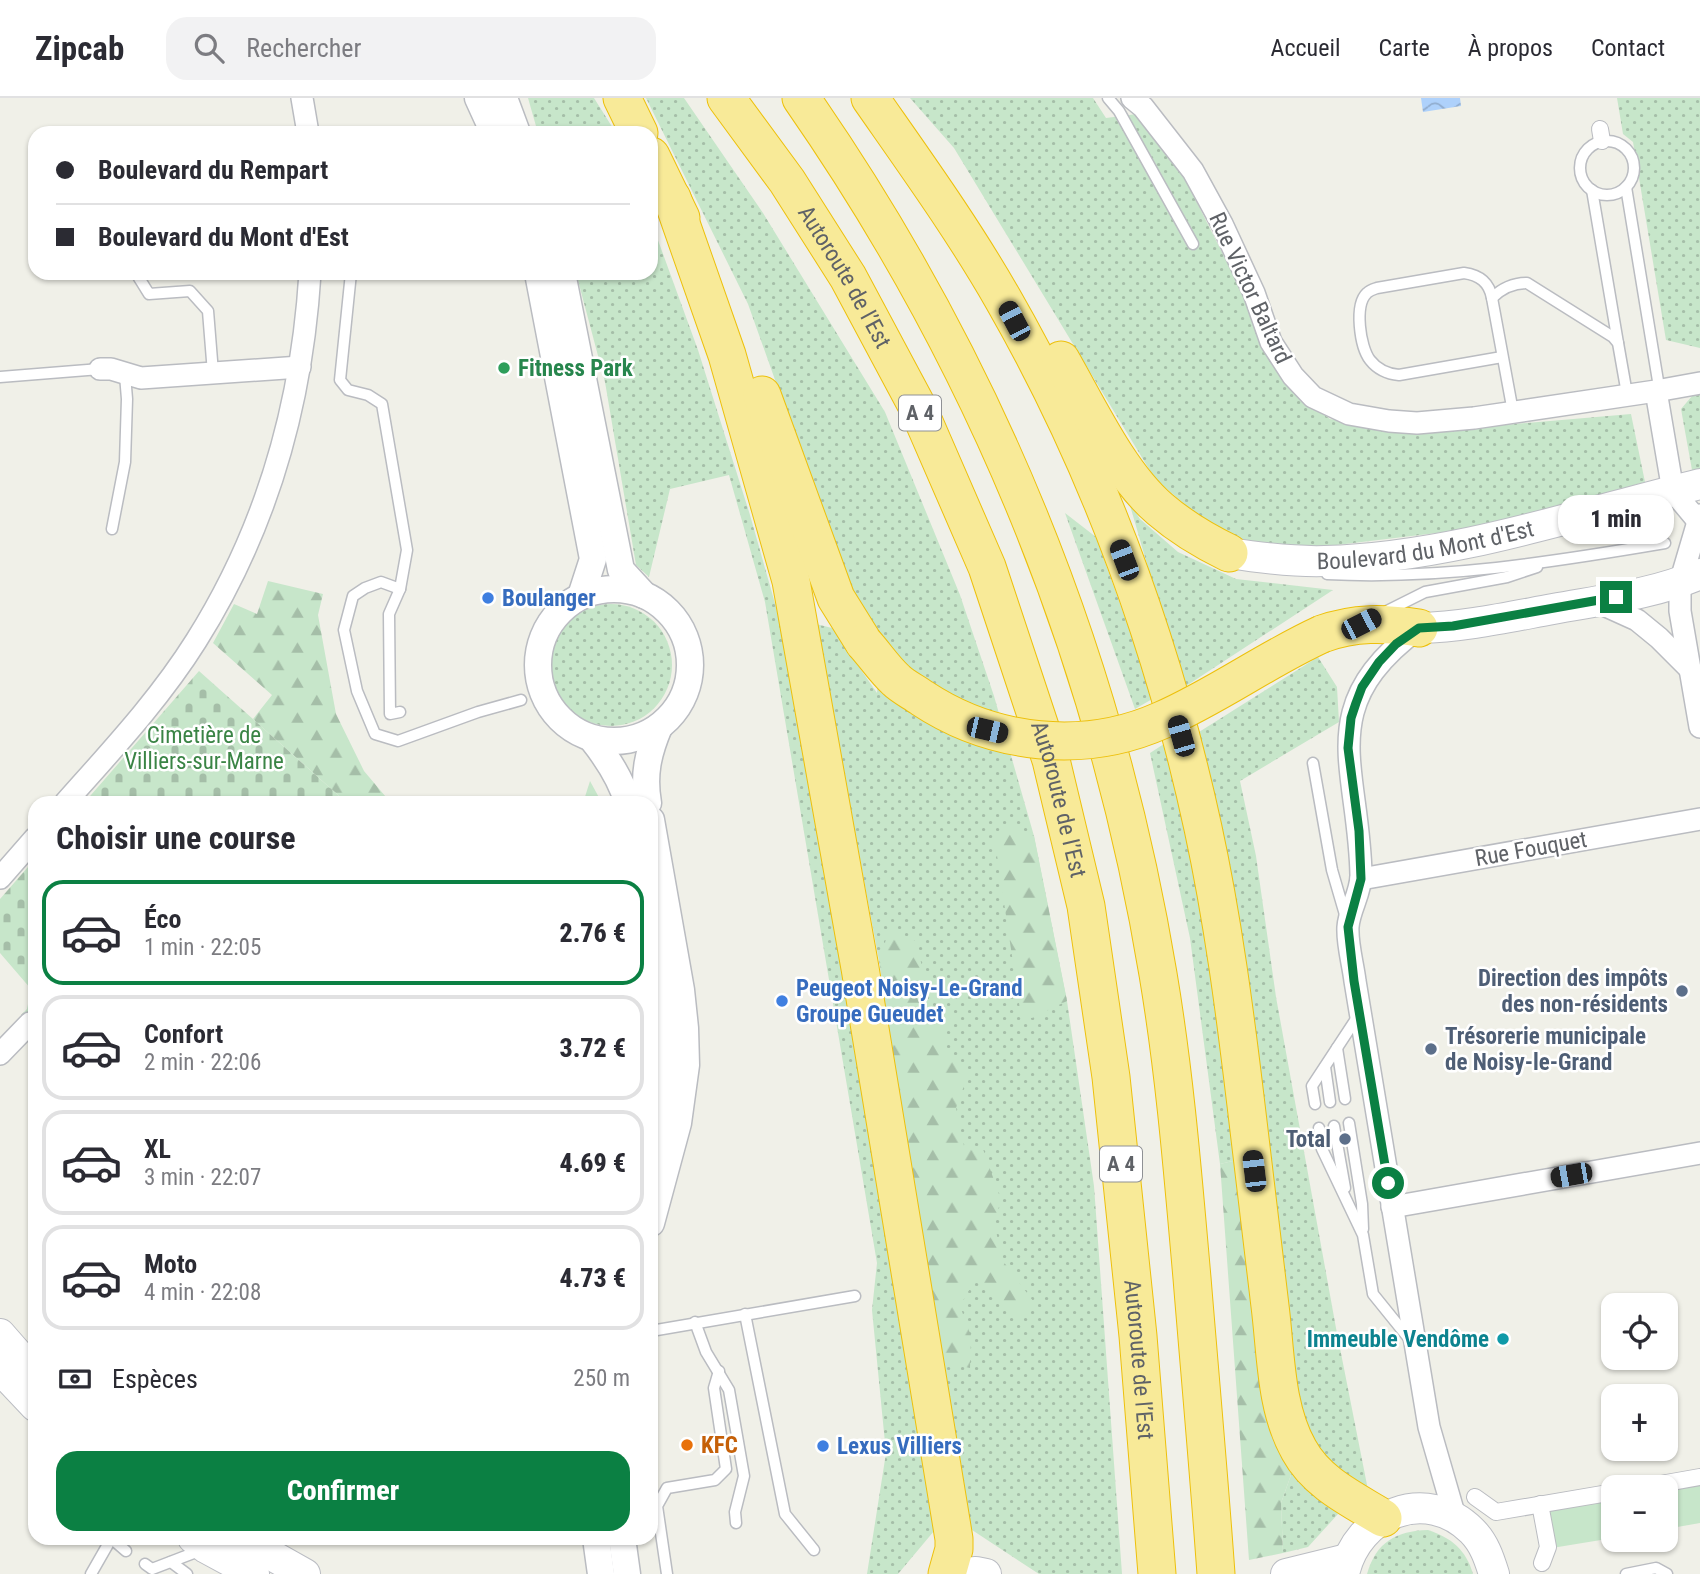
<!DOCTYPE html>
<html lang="fr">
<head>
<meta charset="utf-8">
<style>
  body { margin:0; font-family:"Roboto Condensed",sans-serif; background:#f2f2f3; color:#2b2b33; height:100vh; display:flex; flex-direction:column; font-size:26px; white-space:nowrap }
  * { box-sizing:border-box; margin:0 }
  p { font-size:23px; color:#7c7c81 }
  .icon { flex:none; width:38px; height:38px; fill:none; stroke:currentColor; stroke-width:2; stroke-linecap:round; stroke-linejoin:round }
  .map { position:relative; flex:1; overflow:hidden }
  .sheet { position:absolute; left:28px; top:698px; width:630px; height:749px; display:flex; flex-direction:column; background:#fff; border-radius:21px; box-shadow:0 2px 5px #0004 }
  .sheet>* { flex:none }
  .guide { position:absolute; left:28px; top:28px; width:630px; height:154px; border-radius:21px; box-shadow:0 2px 5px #0004; display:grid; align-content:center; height:154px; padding:0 28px; background:#fff }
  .tools { position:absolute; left:1601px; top:1195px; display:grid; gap:14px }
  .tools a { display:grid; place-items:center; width:77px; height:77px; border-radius:14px; background:#fff; box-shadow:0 2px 5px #0004; font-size:35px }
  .end { position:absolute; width:32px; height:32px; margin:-16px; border:9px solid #0b8043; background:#fff; box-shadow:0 0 0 4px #fff }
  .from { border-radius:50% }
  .bubble { position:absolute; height:49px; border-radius:21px; background:#fff; box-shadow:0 2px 5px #0004; font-size:23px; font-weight:800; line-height:49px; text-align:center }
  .car { position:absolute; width:21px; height:42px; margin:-21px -10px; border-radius:9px; box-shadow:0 0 5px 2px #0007; background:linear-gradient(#222 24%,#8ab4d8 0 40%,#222 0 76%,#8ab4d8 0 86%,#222 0) }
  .guide b { display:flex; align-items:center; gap:24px; height:66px; font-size:26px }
  .guide b+b { border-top:2px solid #e1e1e2 }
  .guide i { width:18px; height:18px; background:#2b2b33 }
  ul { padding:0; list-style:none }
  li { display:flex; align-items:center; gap:21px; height:105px; margin:0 14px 10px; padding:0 14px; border:4px solid #e1e1e2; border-radius:21px }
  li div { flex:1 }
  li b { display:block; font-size:26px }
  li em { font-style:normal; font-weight:800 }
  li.selected { border-color:#0b8043 }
  li>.icon { width:63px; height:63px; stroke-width:1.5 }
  h2 { padding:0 28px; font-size:32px; line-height:84px }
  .pay { display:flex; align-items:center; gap:18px; height:77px; padding:0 28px; font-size:26px }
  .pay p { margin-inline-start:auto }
  .button { display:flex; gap:14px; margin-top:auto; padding:14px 28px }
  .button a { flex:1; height:80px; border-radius:21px; background:#0b8043; color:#fff; font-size:28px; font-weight:800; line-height:80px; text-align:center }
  header { display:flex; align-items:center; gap:42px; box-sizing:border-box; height:98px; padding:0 35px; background:#fff; border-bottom:2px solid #e1e1e2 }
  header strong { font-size:33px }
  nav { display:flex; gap:38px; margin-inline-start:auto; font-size:24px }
  .search { width:490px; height:63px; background:#f2f2f3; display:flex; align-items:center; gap:18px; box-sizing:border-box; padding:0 24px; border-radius:21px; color:#7c7c81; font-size:26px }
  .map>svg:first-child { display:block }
  .grass { fill:url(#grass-dots) }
  .forest { fill:url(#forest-firs) }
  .cemetery { fill:url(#cemetery-stones) }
  .park { fill:#c7e6ca }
  .water { fill:url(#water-waves) }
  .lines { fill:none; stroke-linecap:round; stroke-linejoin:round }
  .service-casing { stroke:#babcc1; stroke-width:13 }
  .pedestrian-casing { stroke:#babcc1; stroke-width:18 }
  .minor-casing { stroke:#babcc1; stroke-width:24 }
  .tertiary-casing { stroke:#babcc1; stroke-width:29 }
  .secondary-casing { stroke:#bbbdc3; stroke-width:32 }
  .motorway-casing { stroke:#edc00c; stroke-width:39 }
  .service { stroke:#fff; stroke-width:10 }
  .pedestrian { stroke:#fff; stroke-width:16 }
  .minor { stroke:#fff; stroke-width:21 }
  .tertiary { stroke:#fff; stroke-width:26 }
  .secondary { stroke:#fff; stroke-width:30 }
  .motorway { stroke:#f8ea98; stroke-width:37 }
  .motorway-bridge-casing { stroke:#edc00c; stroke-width:39; stroke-linecap:butt }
  .motorway-bridge { stroke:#f8ea98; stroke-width:37 }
  .route { stroke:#0b8043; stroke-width:9 }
  .leisure-dot { fill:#2e9e5b; stroke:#fff; stroke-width:2.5 }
  .shop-dot { fill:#3f7fe0; stroke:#fff; stroke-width:2.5 }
  .service-dot { fill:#5c6f8a; stroke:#fff; stroke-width:2.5 }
  .culture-dot { fill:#0f9aa8; stroke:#fff; stroke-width:2.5 }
  .food-dot { fill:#e8710a; stroke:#fff; stroke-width:2.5 }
  .labels { text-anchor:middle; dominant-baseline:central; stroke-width:5; stroke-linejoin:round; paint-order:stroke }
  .shield { fill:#fff; stroke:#8f9195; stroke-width:2 }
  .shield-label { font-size:21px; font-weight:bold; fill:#5f6267 }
  .street-label { font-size:23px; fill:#5f6267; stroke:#fff }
  .leisure-label { font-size:23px; font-weight:bold; fill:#27864d; stroke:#fff; text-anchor:start }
  .shop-label { font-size:23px; font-weight:bold; fill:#366cbe; stroke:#fff; text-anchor:start }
  .park-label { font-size:23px; fill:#3a8445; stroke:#fff }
  .service-label { font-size:23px; font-weight:bold; fill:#4e5e75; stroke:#fff; text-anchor:end }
  .culture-label { font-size:23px; font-weight:bold; fill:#0d838f; stroke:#fff; text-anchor:end }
  .food-label { font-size:23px; font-weight:bold; fill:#c56008; stroke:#fff; text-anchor:start }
</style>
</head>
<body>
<header>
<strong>Zipcab</strong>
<div class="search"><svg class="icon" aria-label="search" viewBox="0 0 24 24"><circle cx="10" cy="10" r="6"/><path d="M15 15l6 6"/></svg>Rechercher</div>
<nav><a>Accueil</a><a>Carte</a><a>À propos</a><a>Contact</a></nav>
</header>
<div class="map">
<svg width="1700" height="1476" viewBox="0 0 1700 1476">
  <defs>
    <pattern id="grass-dots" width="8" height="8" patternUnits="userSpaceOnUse" patternTransform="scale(1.75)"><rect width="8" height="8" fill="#c7e6ca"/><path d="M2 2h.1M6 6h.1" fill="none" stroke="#a5bea8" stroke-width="1.8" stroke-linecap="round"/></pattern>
    <pattern id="forest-firs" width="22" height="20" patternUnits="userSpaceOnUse" patternTransform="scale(1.75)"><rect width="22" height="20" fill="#c7e6ca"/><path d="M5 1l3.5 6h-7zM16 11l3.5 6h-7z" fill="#a5bea8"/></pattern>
    <pattern id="cemetery-stones" width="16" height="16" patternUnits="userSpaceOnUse" patternTransform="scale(1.75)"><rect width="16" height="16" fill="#c7e6ca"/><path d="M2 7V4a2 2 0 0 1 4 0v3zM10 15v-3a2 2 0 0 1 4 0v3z" fill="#a5bea8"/></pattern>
    <pattern id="water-waves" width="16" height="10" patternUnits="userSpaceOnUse" patternTransform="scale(1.75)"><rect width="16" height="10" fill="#aed1fb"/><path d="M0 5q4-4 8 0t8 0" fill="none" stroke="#91adcf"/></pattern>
  </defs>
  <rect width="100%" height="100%" fill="#f0f0e8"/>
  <g class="grass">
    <polygon points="528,0 594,0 616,35 538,35"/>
    <polygon points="646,0 684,0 763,115 885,314 960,497 994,598 1034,738 1067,903 1094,1088 1122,1476 1039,1476 969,1430 929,1227 880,868 816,526 832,530 877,595 882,537 848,487 748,206"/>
    <polygon points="910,0 1093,0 1106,20 1137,16 1181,73 1292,293 1330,321 1411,335 1631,316 1645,384 1495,428 1295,452 1257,449 1215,432 1155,381 954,50"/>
    <polygon points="1617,0 1700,0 1700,250 1666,242 1633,44 1623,36"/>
    <polygon points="651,123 698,252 750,417 796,580 934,1433 898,1476 867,1476 886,1355 872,1212 877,1165 765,504 729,377 670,391 649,479 636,467 605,284 576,175 651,175"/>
    <polygon points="1700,297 1700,371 1692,372 1681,311 1692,298"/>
    <polygon points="1129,404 1140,421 1178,454 1236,481 1333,492 1183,590"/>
    <polygon points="1065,415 1096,439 1154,600 1135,611"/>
    <circle cx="611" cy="567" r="61"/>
    <path d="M 1318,559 L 1337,589 L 1339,624 L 1240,683 L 1256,758 L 1276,899 L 1336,1230 L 1369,1397 L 1324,1367 L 1300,1314 C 1273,1087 1254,856 1199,634 Z"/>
    <polygon points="1167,644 1206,803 1237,1062 1220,1066 1190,840 1150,655"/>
    <polygon points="1292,1374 1338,1416 1308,1449 1283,1455 1281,1405"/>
    <path d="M 1428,1432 C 1452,1440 1466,1452 1473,1476 L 1367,1476 C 1376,1444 1396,1433 1428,1432 Z"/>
  </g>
  <g class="forest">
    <polygon points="268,483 323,496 318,517 336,616 364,673 391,705 347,705 253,621 272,597 213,545 234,506 257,516"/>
    <polygon points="590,683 602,705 583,705"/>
    <polygon points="1011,726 1034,738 1067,903 1032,920 1021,918 994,737"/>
    <polygon points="888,831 916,843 924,877 923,913 952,917 941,952 969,974 956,1010 964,1048 983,1051 1001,1102 994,1125 1003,1163 1033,1203 1018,1221 977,1178 960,1208 971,1238 970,1270 939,1263 929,1227 880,868"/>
    <polygon points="1237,1062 1268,1328 1292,1374 1281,1405 1283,1455 1249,1462 1220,1066"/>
  </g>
  <g class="cemetery">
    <polygon points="199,573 347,705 84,705"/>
    <polygon points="35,761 35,929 21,917 27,911 31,891 0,855 0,801"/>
  </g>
  <g class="park">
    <polygon points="1700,1387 1700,1425 1666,1431 1666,1393"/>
    <polygon points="1613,1402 1613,1440 1552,1450 1546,1413"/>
  </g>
  <polygon class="water" points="1421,0 1460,0 1461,8 1423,14"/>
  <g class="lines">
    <defs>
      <g id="service">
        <polyline points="1108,0 1119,13 1193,146"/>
        <circle cx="1607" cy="70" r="27"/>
        <polyline points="1626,89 1658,283 1656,293"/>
        <polyline points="1592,92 1618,245"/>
        <polyline points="136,175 149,196 190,193 208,213 213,275"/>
        <polyline points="351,175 340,282 348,292 368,297 382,306 407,452 400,491 389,516 390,616 400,614"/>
        <path d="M 1492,200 C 1502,190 1513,185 1527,185 L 1613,239 L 1618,245 L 1627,296"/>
        <path d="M 1502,259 L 1399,277 C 1388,276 1377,271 1370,262 C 1360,249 1354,207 1367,195 C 1370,192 1374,191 1377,190 L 1464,175 C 1479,177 1489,184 1492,200 L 1513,314"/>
        <polyline points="0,279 100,271"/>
        <polyline points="112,431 125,364 127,301 125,277"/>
        <path d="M 1327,476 C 1440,482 1553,464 1665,445"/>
        <polyline points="400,491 381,484 365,490 353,498 344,532 357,593 375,636 398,643 478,614 521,602"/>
        <polyline points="1385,514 1425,494 1507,479 1537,469"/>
        <polyline points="1313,665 1332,772 1346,820"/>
        <polyline points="1337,950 1345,1001"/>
        <polyline points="1325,969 1330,1004"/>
        <polyline points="1315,1006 1312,988 1358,918"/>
        <polyline points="1349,1025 1362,1106 1363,1131"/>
        <polyline points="1334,1028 1345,1090"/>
        <polyline points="1319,1030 1322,1051 1363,1137 1373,1196 1411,1243"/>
        <polyline points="745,1216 785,1416 814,1452"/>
        <polyline points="695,1224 706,1254 729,1292 744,1378 735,1414 736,1425"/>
        <polyline points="651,1233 855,1198"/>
        <polyline points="111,1440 126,1453"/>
        <polyline points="171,1464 187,1476"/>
        <polyline points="145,1466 152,1471 204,1451"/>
        <polyline points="91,1476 111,1441"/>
        <polyline points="667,1476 657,1408 667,1390 715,1382 726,1371 714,1290 719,1273"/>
        <polyline points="1626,1476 1656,1470 1667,1476"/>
      </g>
      <g id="pedestrian">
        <polyline points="1600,31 1602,43"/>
        <polyline points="1638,1390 1700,1379"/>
        <polyline points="1475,1399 1496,1414 1614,1394"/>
        <polyline points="1540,1406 1548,1449 1542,1465"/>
      </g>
      <g id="minor">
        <polyline points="302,0 308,35"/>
        <polyline points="1132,0 1143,9 1193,73 1222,126 1254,195 1271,244 1293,278 1313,299 1349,316 1389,323 1417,325 1474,320 1656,293"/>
        <polyline points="100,271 111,271 141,280 300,269"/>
        <polyline points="1700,417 1680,485 1680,513 1700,629"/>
        <polyline points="1698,423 1673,393 1656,293 1700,285"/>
        <polyline points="1595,503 1637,522 1659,540 1690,571"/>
        <path d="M 1419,530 C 1312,609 1359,668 1361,777 C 1361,795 1349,812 1348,829 C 1347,846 1353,866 1355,883 L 1429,1329 L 1455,1419"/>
        <path d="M 65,705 C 111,653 159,602 196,543 C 266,432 302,306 310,175"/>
        <polyline points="0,780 35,740"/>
        <polyline points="1361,781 1700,721"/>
        <polyline points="0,956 30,925"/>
        <polyline points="1392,1109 1700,1055"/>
      </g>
      <g id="tertiary">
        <polyline points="478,0 494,35"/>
        <polyline points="504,0 517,35"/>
        <polyline points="538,175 593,461 581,498"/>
        <polyline points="562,175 621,472 644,497"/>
        <circle cx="614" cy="567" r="76"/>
        <path d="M 592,641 C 608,661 621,681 628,705"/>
        <path d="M 648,705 C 643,677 648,655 659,629"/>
        <polyline points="651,722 681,892 685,930 686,967 678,1025 651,1125"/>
        <path d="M 651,827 C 666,913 673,970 651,1056"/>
        <polyline points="596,1440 601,1476"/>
        <polyline points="622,1440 627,1476"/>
      </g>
      <g id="secondary">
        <path id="s1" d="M 1229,455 C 1261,460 1292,464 1325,463 C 1450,460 1578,416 1700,386"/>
        <path d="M 1419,530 C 1464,529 1509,519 1553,511 C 1602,502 1655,496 1700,476"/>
        <polyline points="0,1236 35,1276"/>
        <polyline points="0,1271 35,1308"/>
        <polyline points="193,1440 206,1450 254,1476"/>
        <polyline points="241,1440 305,1476"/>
        <polyline points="953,1476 976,1474 986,1476"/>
        <polyline points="1286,1476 1347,1461"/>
        <path d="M 1344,1476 C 1357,1416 1426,1387 1472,1433 C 1484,1445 1489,1460 1494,1476"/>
      </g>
      <g id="motorway">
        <polyline points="622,0 639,35"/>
        <path id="s2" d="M 726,0 L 787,83 L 848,179 L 917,308 L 987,469 L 1051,662 L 1086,808 L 1111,979 L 1138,1238 L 1157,1476"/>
        <path d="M 801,0 C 986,266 1105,557 1158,876 C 1175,977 1183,1078 1192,1180 C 1200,1278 1209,1377 1216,1476"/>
        <path d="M 870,0 C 916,66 963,131 1003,201 C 1097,365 1163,546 1203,730 C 1223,822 1235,915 1246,1007 C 1254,1074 1262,1141 1270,1208 C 1276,1255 1275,1310 1299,1352 C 1317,1385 1352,1401 1383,1420"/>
        <polyline points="651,58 681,120"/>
        <polyline points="672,100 727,257 791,483 860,870 954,1441 954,1451 947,1476"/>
        <path d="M 1061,262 C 1088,309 1119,376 1160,411 C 1182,430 1204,443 1229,455"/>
        <polyline points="762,297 836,500 864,545"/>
        <path d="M 1322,536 C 1355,524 1385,525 1419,530"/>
      </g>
    </defs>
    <use href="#service" class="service-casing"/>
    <use href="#pedestrian" class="pedestrian-casing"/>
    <use href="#minor" class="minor-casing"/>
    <use href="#tertiary" class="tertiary-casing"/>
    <use href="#secondary" class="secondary-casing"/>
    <use href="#motorway" class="motorway-casing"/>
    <use href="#service" class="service"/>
    <use href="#pedestrian" class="pedestrian"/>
    <use href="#minor" class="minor"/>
    <use href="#tertiary" class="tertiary"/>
    <use href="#secondary" class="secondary"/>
    <use href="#motorway" class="motorway"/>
    <defs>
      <path id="motorway-bridge" d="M 864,545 C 875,557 884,571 896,582 C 903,589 914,594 922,600 C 993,647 1084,657 1162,622 C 1217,598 1267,561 1322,536"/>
    </defs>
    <use href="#motorway-bridge" class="motorway-bridge-casing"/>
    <use href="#motorway-bridge" class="motorway-bridge"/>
  </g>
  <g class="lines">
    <polyline class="route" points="1388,1085 1354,883 1348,829 1361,781 1359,733 1348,650 1351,620 1356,605 1362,589 1379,564 1396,546 1419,530 1453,528 1616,499"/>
  </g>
  <circle class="leisure-dot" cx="504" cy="270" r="7"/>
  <g class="shop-dot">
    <circle cx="488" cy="500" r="7"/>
    <circle cx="782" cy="903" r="7"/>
    <circle cx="823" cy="1348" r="7"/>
  </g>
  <g class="service-dot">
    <circle cx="1682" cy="893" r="7"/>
    <circle cx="1431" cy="951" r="7"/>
    <circle cx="1345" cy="1041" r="7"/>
  </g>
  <circle class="culture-dot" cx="1503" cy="1241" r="7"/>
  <circle class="food-dot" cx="687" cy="1347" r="7"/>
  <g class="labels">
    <g class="shield">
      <rect x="899" y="297.5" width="42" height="35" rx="5"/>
      <rect x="1100" y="1048.5" width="42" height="35" rx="5"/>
    </g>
    <g class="shield-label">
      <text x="920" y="315">A 4</text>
      <text x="1121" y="1066">A 4</text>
    </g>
    <g class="street-label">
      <text stroke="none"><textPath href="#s2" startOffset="215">Autoroute de l’Est</textPath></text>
      <text transform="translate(1250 190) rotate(65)">Rue Victor Baltard</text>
      <text stroke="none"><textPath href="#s1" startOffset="198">Boulevard du Mont d'Est</textPath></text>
      <text stroke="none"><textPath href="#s2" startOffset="782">Autoroute de l’Est</textPath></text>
      <text transform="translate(1531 751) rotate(-10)">Rue Fouquet</text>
      <text stroke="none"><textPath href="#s2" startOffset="1349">Autoroute de l’Est</textPath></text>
    </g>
    <g class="leisure-label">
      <text x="518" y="270">Fitness Park</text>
    </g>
    <g class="shop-label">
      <text x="502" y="500">Boulanger</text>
      <text x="796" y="890">Peugeot Noisy-Le-Grand<tspan x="796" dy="26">Groupe Gueudet</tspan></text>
      <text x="837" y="1348">Lexus Villiers</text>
    </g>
    <g class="park-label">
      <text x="204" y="637">Cimetière de<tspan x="204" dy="26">Villiers-sur-Marne</tspan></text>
    </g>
    <g class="service-label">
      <text x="1668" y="880">Direction des impôts<tspan x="1668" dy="26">des non-résidents</tspan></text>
      <text x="1445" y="938" text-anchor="start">Trésorerie municipale<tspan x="1445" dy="26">de Noisy-le-Grand</tspan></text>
      <text x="1331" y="1041">Total</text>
    </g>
    <g class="culture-label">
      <text x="1489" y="1241">Immeuble Vendôme</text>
    </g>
    <g class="food-label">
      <text x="701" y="1347">KFC</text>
    </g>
  </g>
</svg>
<div class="tools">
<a><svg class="icon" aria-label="locate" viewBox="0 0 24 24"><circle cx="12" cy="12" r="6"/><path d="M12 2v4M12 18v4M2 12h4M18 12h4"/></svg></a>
<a>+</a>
<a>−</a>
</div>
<i class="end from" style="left:1388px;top:1085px"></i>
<i class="end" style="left:1616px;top:499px"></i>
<div class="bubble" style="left:1558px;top:397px;width:116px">1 min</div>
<i class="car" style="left:1014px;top:223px;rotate:332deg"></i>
<i class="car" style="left:1124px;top:462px;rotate:339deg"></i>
<i class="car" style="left:1361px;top:526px;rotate:63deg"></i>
<i class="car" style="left:987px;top:632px;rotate:103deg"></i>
<i class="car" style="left:1181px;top:638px;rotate:344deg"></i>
<i class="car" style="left:1254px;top:1073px;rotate:353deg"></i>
<i class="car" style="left:1571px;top:1077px;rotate:260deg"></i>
<div class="guide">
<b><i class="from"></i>Boulevard du Rempart</b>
<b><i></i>Boulevard du Mont d'Est</b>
</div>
<section class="sheet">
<h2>Choisir une course</h2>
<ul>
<li class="selected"><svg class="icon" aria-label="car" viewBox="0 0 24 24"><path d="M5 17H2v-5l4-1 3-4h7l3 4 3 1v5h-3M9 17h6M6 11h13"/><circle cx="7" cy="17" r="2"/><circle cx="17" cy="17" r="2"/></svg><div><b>Éco</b><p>1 min · 22:05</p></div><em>2.76 €</em></li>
<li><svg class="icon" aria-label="car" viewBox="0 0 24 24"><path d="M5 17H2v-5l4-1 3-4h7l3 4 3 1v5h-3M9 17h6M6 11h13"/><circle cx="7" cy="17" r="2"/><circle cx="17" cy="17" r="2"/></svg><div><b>Confort</b><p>2 min · 22:06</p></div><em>3.72 €</em></li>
<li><svg class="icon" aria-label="car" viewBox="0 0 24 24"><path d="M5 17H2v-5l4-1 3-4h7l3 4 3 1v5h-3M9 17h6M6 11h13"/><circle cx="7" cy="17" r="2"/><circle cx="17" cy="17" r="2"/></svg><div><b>XL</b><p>3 min · 22:07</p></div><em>4.69 €</em></li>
<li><svg class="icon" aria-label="car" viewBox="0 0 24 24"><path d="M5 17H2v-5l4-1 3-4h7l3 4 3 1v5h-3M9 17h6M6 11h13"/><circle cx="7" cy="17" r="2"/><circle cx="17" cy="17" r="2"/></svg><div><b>Moto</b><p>4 min · 22:08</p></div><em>4.73 €</em></li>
</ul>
<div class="pay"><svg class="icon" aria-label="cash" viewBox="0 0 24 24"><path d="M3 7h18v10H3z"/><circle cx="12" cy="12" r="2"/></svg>Espèces<p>250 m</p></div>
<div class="button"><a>Confirmer</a></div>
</section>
</div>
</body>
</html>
